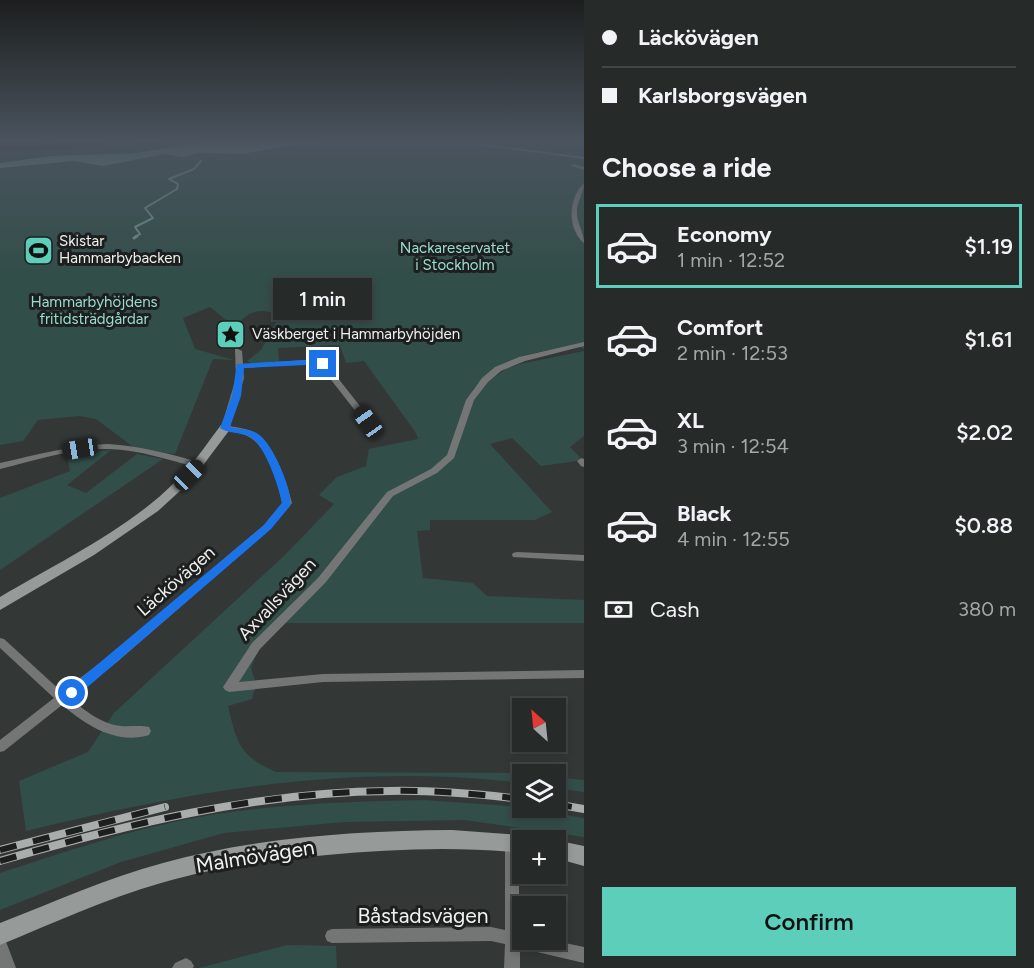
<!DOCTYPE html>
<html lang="en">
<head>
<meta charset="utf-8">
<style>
  body { margin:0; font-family:Figtree,sans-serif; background:#323635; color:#f1f3f6; height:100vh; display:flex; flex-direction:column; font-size:22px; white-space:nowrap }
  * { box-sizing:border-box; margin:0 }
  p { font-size:20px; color:#a4a7a8 }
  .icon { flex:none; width:33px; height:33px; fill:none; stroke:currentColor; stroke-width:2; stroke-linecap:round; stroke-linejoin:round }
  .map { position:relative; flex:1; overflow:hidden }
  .sheet { display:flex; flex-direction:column; background:#262a29; width:450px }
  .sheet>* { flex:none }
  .hud { display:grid; align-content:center; height:132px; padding:0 18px; background:#262a29 }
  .needle { width:39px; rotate:333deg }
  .tools { position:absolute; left:512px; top:698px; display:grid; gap:12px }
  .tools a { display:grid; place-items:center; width:54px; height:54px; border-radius:0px; background:#262a29; box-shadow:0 3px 9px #0003,0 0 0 2px #424646; font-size:30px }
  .end { position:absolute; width:27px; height:27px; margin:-14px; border:8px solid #1a73e8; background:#fff; box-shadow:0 0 0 3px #fff }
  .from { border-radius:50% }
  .bubble { position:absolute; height:42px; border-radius:0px; background:#262a29; box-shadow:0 3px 9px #0003,0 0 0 2px #424646; font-size:20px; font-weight:600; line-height:42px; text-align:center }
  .car { position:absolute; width:18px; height:36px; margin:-18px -9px; border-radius:8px; box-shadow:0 0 4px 2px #0007; background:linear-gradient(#222 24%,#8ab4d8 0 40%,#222 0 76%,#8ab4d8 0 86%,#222 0) }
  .hud b { display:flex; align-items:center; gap:21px; height:57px; font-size:22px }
  .hud b+b { border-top:2px solid #424646 }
  .hud i { width:15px; height:15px; background:#f1f3f6 }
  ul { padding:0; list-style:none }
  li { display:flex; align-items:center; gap:18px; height:84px; margin:0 12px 9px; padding:0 6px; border:3px solid transparent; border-radius:0px }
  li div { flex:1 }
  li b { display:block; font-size:22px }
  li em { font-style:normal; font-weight:600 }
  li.active { border-color:#5cceba }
  li>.icon { width:54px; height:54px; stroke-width:1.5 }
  h2 { padding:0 18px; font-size:27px; line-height:72px }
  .pay { display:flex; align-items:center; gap:15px; height:66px; padding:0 18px; font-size:22px }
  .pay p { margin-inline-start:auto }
  .action { display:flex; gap:12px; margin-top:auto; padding:12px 18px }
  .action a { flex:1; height:69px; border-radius:0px; background:#5cceba; color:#111; font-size:24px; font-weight:600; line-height:69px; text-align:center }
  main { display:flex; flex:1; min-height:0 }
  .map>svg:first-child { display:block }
  .green { fill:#324e49 }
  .water { fill:#6c9189 }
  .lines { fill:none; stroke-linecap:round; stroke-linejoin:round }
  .stream-far1 { stroke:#6c9189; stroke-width:2 }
  .stream { stroke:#6c9189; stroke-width:3 }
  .street { fill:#747676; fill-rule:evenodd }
  .secondary { fill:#969a99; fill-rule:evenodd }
  .rail-casing { stroke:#a9adac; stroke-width:8 }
  .rail { stroke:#1d1f1e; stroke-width:6; stroke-dasharray:17; stroke-linecap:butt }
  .shaded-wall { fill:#6e8983 }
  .route { fill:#1a73e8 }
  .labels { text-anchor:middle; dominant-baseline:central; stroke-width:6; stroke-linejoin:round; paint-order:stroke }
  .far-poi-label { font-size:15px; fill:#eef1f0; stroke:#1d1f1e; text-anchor:start }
  .far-park-label { font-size:15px; fill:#98ded0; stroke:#1d1f1e }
  .street-label { font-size:18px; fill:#eef1f0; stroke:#1d1f1e }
  .near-street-label { font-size:21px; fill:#eef1f0; stroke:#1d1f1e }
</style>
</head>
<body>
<main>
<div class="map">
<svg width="584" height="968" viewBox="0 0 584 968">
  <rect width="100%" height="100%" fill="#333837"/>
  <g class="green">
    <path d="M 121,140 L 138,140 L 136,145 L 215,140 L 160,149 L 244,140 L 584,140 L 584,349 L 577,346 C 533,353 500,354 471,392 L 508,368 L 520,364 L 584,351 L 584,436 L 570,447 L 580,457 L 577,461 L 541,466 L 512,438 L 490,444 L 552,512 L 535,520 L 430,520 L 430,530 L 417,531 L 423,578 L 473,583 L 487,596 L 584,600 L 584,623 L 282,623 L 258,650 L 251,668 L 256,684 L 252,699 L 228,706 C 237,743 239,756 276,772 L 514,773 L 522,774 L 522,783 C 351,762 192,791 26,831 L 19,781 L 88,752 L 114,713 L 286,554 L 334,504 L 319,495 L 337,477 L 366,466 L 369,449 L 418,439 L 416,433 L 364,361 L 346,363 L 340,345 L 278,348 L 279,362 L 253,364 L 247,361 L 261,350 L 279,317 C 265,307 249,310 239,323 L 230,323 L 210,307 L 183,318 L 195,349 L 234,360 L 213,359 L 175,454 L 136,449 L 96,419 L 79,416 L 38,420 L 23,441 L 0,445 L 0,151 L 69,150 Z"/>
    <polygon points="111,450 67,485 86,493 137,454 163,459 0,570 0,498 70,471 67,455"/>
    <polygon points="555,777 584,780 584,792 555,788"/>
    <path d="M 424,800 L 509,806 L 584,818 L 584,837 L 465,820 L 344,822 L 224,833 L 121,862 L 0,910 L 0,873 C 59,854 119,833 179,821 C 259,804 343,802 424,800 Z"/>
    <polygon points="287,945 336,946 337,968 199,968"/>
  </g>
  <polygon class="water" points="215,140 406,140 291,145 243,154 199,153 182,157 164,154 103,166 74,161 0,168 0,163 51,156 136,153"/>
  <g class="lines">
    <g class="stream-far1">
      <polyline points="448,140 584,158"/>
      <polyline points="135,237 140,234 135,227 153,218 145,208 177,189 178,184 169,179 194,169 201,161"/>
    </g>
    <polyline class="stream" points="134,238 137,236"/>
    <g class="street">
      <polygon points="574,164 584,167 584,170 572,166 572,164"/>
      <path d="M 584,183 C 584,194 576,202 577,213 C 577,224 584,232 584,243 C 567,229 568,198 584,183 Z"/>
      <polygon points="584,342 584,346 525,361 501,371 488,382 474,400 454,458 437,473 393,496 326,582 260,649 239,682 323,674 584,670 584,678 323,682 229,692 225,690 223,687 225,684 252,643 318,578 387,492 431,469 447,455 466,400 482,378 495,367 519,357"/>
      <path d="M 235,349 L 238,349 L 242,351 L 243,364 L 306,360 L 326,363 L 371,420 L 377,435 L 373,438 L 370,437 L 364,422 L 321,367 L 306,364 L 243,368 L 244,378 L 230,426 C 239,428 250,429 257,434 C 275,446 287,483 292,503 L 270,529 L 117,662 L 70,699 C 85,710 101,724 121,726 C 130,727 140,725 149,727 L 151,731 L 149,735 C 116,745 86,725 62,705 L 4,751 L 0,752 L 0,740 L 54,698 L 0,648 L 0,638 L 4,639 L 62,692 L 109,656 L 264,525 L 282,503 C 279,484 267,446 249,437 C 241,432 231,432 222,430 L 221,428 L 236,378 Z"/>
      <path d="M 108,444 C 140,446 171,454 202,463 L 203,465 L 199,468 C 169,460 140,450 109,449 C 72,448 36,460 0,469 L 0,463 C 36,455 71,445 108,444 Z"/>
      <polygon points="581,458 584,459 584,467 581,466 577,461"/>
      <polygon points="517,552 584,555 584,561 513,557 512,555 513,553"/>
      <polygon points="512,836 517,838 519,842 519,933 522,934 522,939 546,939 584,947 584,963 520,948 520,968 504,968 505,944 491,941 332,943 327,941 325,936 327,931 332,929 491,927 505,930 505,842 507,838"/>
      <polygon points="0,937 5,939 16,968 0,968"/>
      <polygon points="186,958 191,961 194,966 193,968 172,968 175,963"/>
    </g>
    <g class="secondary">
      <path d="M 225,424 L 231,428 L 192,480 L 158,511 L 94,555 L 0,610 L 0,597 C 57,563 127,530 174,483 C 192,466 206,445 221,425 Z"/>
      <path d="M 452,830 L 522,835 L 530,840 L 522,840 L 522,853 C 457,846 392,849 327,855 C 271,860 215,867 161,883 C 106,899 53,923 0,945 L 0,923 C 54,902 107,878 163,863 C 256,837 356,831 452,830 Z"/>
      <polygon points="554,840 555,840 584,846 584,866 555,858"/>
    </g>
    <defs>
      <g id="rail">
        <polyline points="555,804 584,809"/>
        <polyline points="0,850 165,807"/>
        <path d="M 0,861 C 127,824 257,792 390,791 C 434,790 478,794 522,799"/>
      </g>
    </defs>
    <use href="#rail" class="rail-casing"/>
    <use href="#rail" class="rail"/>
  </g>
  <polygon class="shaded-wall" points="46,140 81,140 46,144"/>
  <linearGradient id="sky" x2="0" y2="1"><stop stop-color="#1c1f1e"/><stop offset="0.51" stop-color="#4a535e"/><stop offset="1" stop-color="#4a535e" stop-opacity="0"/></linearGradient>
  <rect width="584" height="276" fill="url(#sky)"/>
  <path class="route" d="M 306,360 L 327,364 L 323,367 L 306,365 L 244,368 L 241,396 L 230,427 C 238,429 251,429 258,434 C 271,441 294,492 290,506 L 271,529 L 76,697 L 67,697 L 67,690 L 264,525 L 282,503 C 279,487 266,448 252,438 C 243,432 229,434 220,428 L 232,396 L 237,364 Z"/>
  <defs>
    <symbol id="stadium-square" viewBox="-11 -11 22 22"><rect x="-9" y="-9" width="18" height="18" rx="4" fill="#5cceba" stroke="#1d1f1e"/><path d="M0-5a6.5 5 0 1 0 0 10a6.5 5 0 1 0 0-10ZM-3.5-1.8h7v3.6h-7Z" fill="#111"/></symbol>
    <symbol id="sight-square" viewBox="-11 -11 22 22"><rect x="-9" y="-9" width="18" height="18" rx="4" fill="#5cceba" stroke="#1d1f1e"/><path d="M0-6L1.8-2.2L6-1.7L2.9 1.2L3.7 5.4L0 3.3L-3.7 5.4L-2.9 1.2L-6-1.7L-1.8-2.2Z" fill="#111"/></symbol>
  </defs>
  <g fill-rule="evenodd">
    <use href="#stadium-square" x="22" y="234" width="33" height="33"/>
    <use href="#sight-square" x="214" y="318" width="33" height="33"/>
  </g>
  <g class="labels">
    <g class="far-poi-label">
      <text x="59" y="241">Skistar<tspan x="59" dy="17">Hammarbybacken</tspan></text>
      <text x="252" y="334">Väskberget i Hammarbyhöjden</text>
    </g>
    <g class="far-park-label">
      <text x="455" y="248">Nackareservatet<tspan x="455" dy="17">i Stockholm</tspan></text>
      <text x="94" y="302">Hammarbyhöjdens<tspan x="94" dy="17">fritidsträdgårdar</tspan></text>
    </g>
    <g class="street-label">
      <text transform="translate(176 581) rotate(-41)">Läckövägen</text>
      <text transform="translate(277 599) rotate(-47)">Axvallsvägen</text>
    </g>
    <g class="near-street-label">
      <text transform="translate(255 856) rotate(-9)">Malmövägen</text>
      <text x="423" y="915">Båstadsvägen</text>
    </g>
  </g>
</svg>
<div class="tools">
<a><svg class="needle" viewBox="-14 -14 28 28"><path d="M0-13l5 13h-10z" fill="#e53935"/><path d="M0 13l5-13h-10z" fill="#a4a7a8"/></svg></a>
<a><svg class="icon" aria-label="layers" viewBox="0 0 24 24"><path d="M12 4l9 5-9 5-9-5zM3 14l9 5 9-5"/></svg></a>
<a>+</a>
<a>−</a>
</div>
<i class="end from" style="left:72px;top:693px"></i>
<i class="end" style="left:323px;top:364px"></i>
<div class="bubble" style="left:273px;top:278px;width:99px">1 min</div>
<i class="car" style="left:368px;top:422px;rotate:325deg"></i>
<i class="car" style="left:80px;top:449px;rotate:261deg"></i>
<i class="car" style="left:189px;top:475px;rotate:45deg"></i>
</div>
<section class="sheet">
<div class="hud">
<b><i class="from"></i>Läckövägen</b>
<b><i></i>Karlsborgsvägen</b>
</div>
<h2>Choose a ride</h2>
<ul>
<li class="active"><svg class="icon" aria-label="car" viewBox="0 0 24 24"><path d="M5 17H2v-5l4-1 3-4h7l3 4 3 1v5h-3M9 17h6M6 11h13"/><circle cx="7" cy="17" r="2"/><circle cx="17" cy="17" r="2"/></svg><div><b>Economy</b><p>1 min · 12:52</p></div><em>$1.19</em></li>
<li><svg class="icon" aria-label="car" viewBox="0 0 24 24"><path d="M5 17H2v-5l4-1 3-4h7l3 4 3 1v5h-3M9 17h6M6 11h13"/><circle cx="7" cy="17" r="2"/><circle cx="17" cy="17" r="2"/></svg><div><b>Comfort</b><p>2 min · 12:53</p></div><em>$1.61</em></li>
<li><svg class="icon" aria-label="car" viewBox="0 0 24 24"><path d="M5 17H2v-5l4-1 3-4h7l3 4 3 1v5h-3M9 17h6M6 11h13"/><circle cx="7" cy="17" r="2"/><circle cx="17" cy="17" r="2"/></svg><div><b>XL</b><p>3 min · 12:54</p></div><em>$2.02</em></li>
<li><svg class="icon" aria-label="car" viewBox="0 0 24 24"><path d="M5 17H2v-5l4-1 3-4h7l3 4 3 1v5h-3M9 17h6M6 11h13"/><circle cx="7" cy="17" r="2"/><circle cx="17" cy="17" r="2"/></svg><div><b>Black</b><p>4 min · 12:55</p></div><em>$0.88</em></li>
</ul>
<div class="pay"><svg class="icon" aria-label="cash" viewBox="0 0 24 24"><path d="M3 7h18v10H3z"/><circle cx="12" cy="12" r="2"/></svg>Cash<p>380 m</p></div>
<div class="action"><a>Confirm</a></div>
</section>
</main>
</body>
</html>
